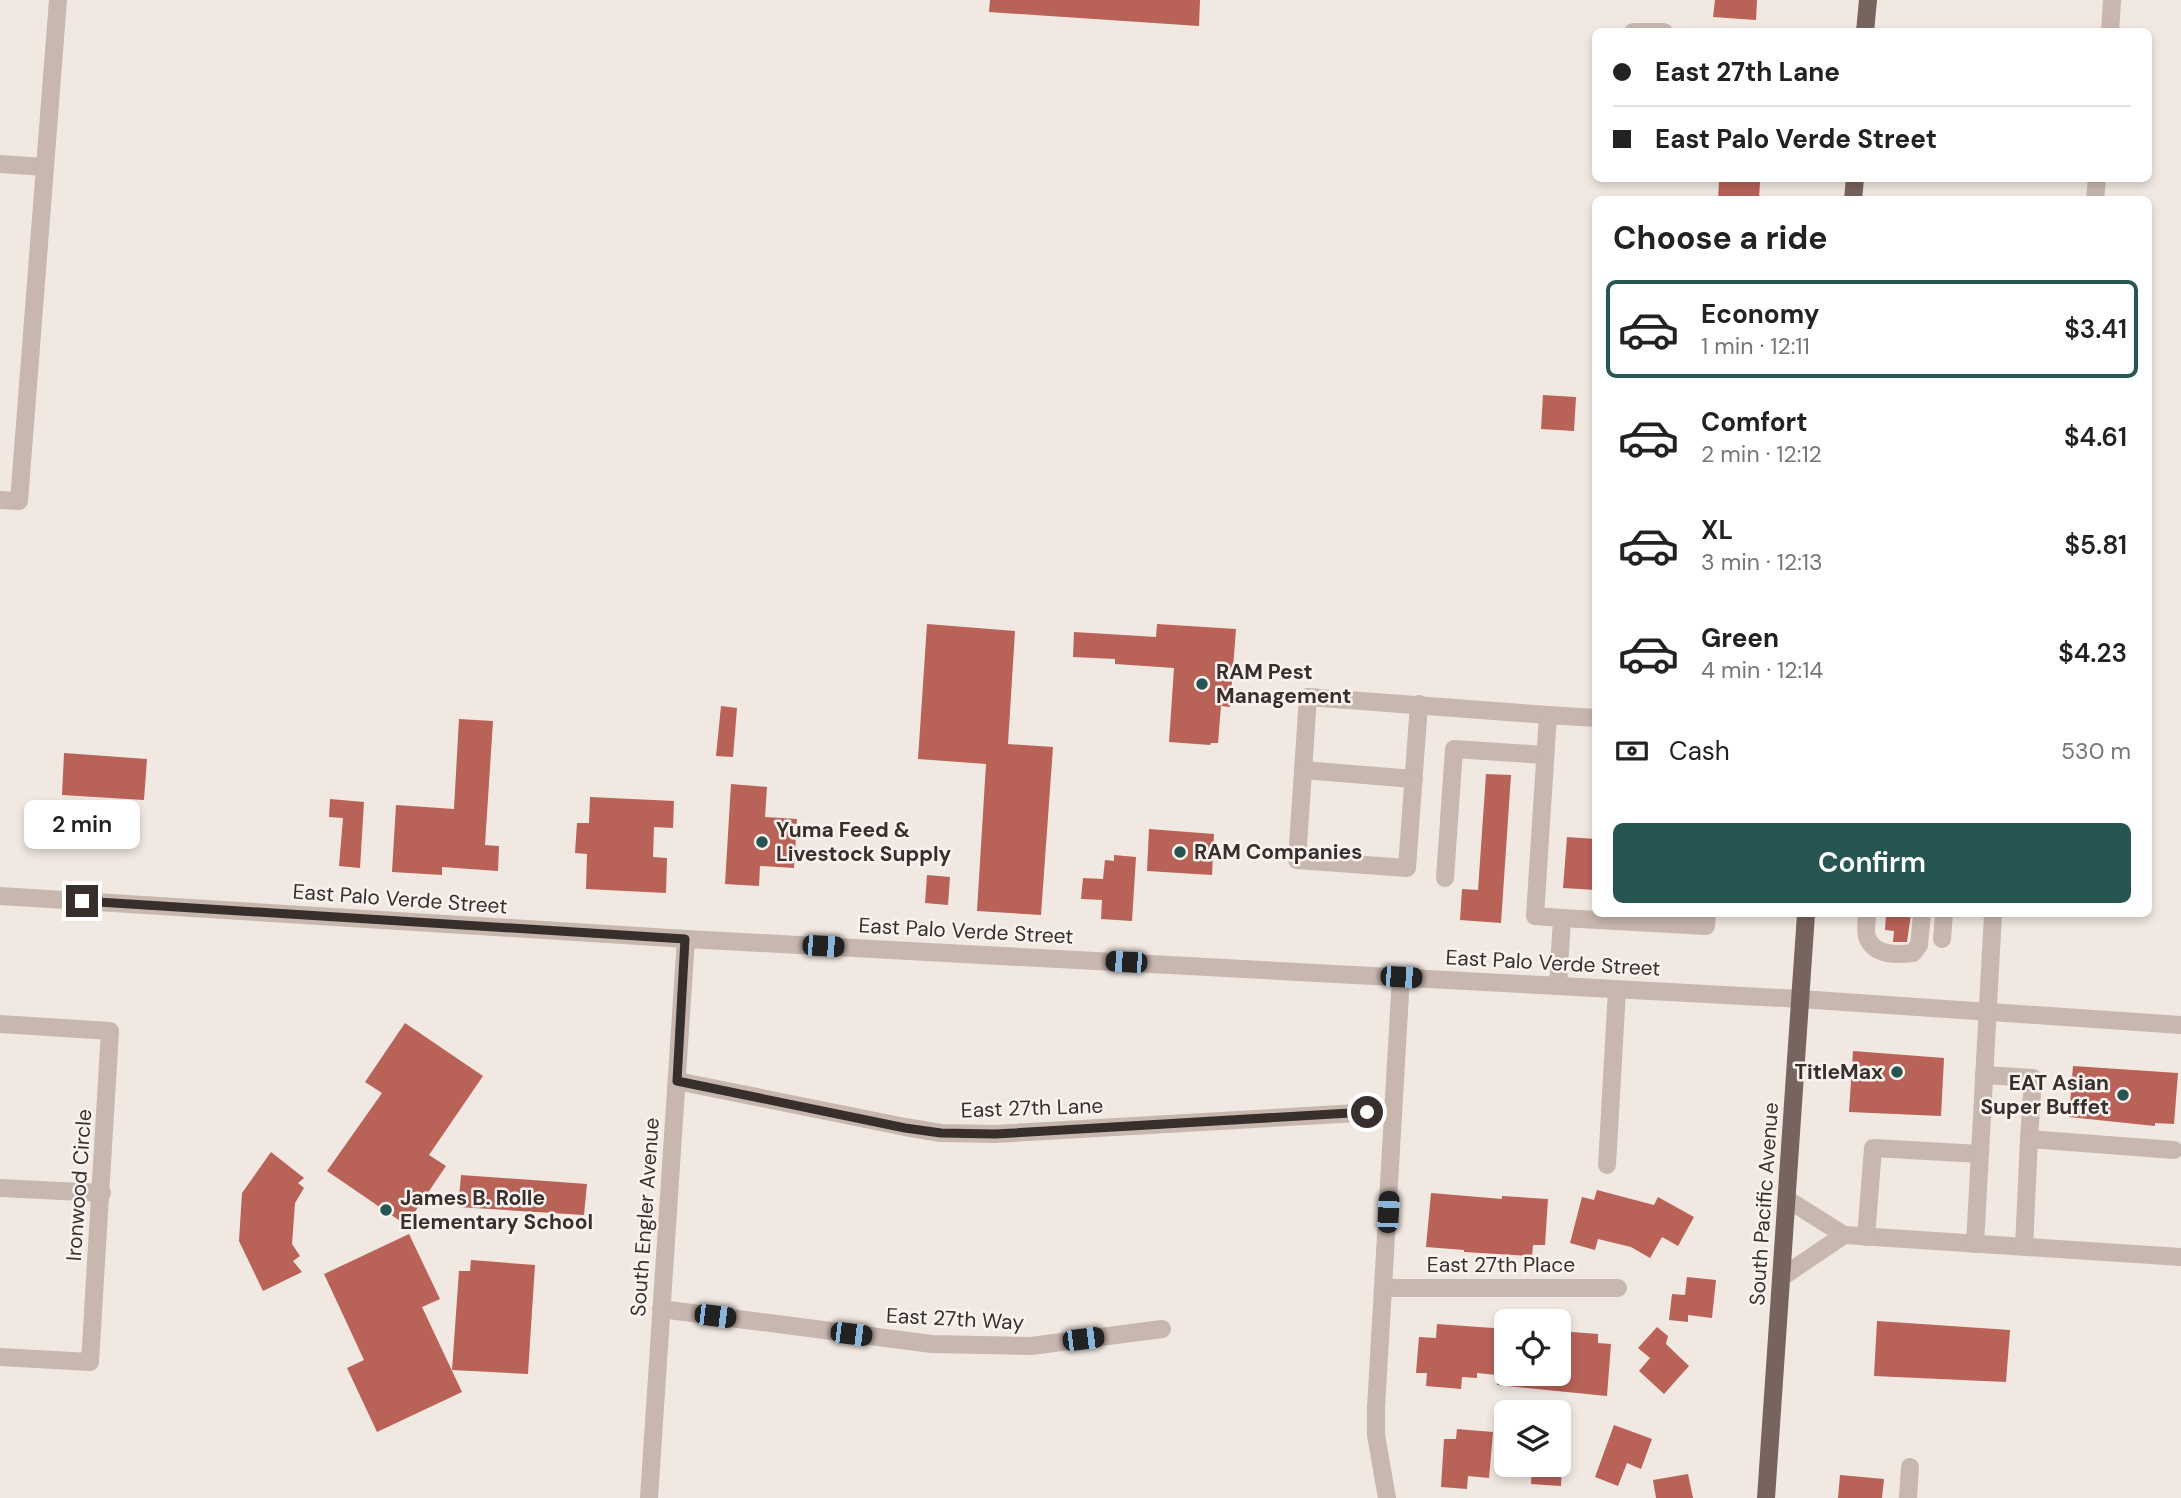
<!DOCTYPE html>
<html lang="en">
<head>
<meta charset="utf-8">
<style>
  body { margin:0; font-family:"DM Sans",sans-serif; background:#f2f2f2; color:#222; height:100vh; display:flex; flex-direction:column; font-size:26px; white-space:nowrap }
  * { box-sizing:border-box; margin:0 }
  p { font-size:23px; color:#767676 }
  .icon { flex:none; width:38px; height:38px; fill:none; stroke:currentColor; stroke-width:2; stroke-linecap:round; stroke-linejoin:round }
  .map { position:relative; flex:1; overflow:hidden }
  .side { position:absolute; left:1592px; top:196px; width:560px; height:721px; display:flex; flex-direction:column; background:#fff; border-radius:10px; box-shadow:0 4px 10px #0003 }
  .side>* { flex:none }
  .hud { position:absolute; left:1592px; top:28px; width:560px; height:154px; border-radius:10px; box-shadow:0 4px 10px #0003; display:grid; align-content:center; height:154px; padding:0 21px; background:#fff }
  .tools { position:absolute; left:1494px; top:1309px; display:grid; gap:14px }
  .tools a { display:grid; place-items:center; width:77px; height:77px; border-radius:10px; background:#fff; box-shadow:0 4px 10px #0003; font-size:35px }
  .end { position:absolute; width:32px; height:32px; margin:-16px; border:9px solid #382e2c; background:#fff; box-shadow:0 0 0 4px #fff }
  .from { border-radius:50% }
  .bubble { position:absolute; height:49px; border-radius:10px; background:#fff; box-shadow:0 4px 10px #0003; font-size:23px; font-weight:600; line-height:49px; text-align:center }
  .car { position:absolute; width:21px; height:42px; margin:-21px -10px; border-radius:9px; box-shadow:0 0 5px 2px #0007; background:linear-gradient(#222 24%,#8ab4d8 0 40%,#222 0 76%,#8ab4d8 0 86%,#222 0) }
  .hud b { display:flex; align-items:center; gap:24px; height:66px; font-size:26px }
  .hud b+b { border-top:2px solid #e0e0e0 }
  .hud i { width:18px; height:18px; background:#222 }
  ul { padding:0; list-style:none }
  li { display:flex; align-items:center; gap:21px; height:98px; margin:0 14px 10px; padding:0 7px; border:4px solid transparent; border-radius:10px }
  li div { flex:1 }
  li b { display:block; font-size:26px }
  li em { font-style:normal; font-weight:600 }
  li.on { border-color:#265552 }
  li>.icon { width:63px; height:63px; stroke-width:1.5 }
  h2 { padding:0 21px; font-size:32px; line-height:84px }
  .pay { display:flex; align-items:center; gap:18px; height:77px; padding:0 21px; font-size:26px }
  .pay p { margin-inline-start:auto }
  .cta { display:flex; gap:14px; margin-top:auto; padding:14px 21px }
  .cta a { flex:1; height:80px; border-radius:10px; background:#265552; color:#fff; font-size:28px; font-weight:600; line-height:80px; text-align:center }
  .map>svg:first-child { display:block }
  .building { fill:#b96258 }
  .lines { fill:none; stroke-linecap:round; stroke-linejoin:round }
  .minor { stroke:#c8b7af; stroke-width:18 }
  .major { stroke:#78645f; stroke-width:18 }
  .route { stroke:#382e2c; stroke-width:9 }
  .poi-dot { fill:#265552; stroke:#f9f2ee; stroke-width:2.5 }
  .labels { text-anchor:middle; dominant-baseline:central; stroke-width:5; stroke-linejoin:round; paint-order:stroke }
  .poi-label { font-size:21px; font-weight:bold; fill:#382e2c; stroke:#f9f2ee; text-anchor:start }
  .street-label { font-size:21px; fill:#382e2c; stroke:#f9f2ee }
</style>
</head>
<body>
<div class="map">
<svg width="2181" height="1498" viewBox="0 0 2181 1498">
  <rect width="100%" height="100%" fill="#f1e8e2"/>
  <g class="building">
    <polygon points="990,0 1200,0 1199,26 989,12"/>
    <polygon points="1715,0 1757,0 1756,20 1713,17"/>
    <polygon points="1719,181 1760,182 1759,200 1718,200"/>
    <polygon points="1543,395 1576,397 1574,431 1541,429"/>
    <polygon points="927,624 1015,631 1008,744 1053,747 1041,915 977,911 986,764 918,759"/>
    <polygon points="1157,624 1236,629 1230,707 1221,706 1218,743 1211,743 1210,745 1169,742 1174,668 1115,664 1115,659 1073,657 1074,632 1156,637"/>
    <polygon points="721,706 737,708 733,757 716,756"/>
    <polygon points="459,719 493,721 485,845 499,846 498,871 442,867 442,875 392,872 396,805 454,809"/>
    <polygon points="64,753 147,759 144,800 62,795"/>
    <polygon points="1486,774 1511,775 1501,923 1460,920 1462,889 1478,890"/>
    <polygon points="731,784 767,787 765,817 797,819 794,868 760,866 759,886 725,884"/>
    <polygon points="590,797 674,801 673,828 654,827 653,857 667,858 666,893 586,889 587,854 575,853 577,823 589,823"/>
    <polygon points="330,799 364,802 360,868 339,866 343,818 329,817"/>
    <polygon points="1149,829 1214,834 1212,875 1147,871"/>
    <polygon points="1567,837 1596,839 1596,890 1563,888"/>
    <polygon points="1114,855 1136,857 1132,921 1101,919 1102,900 1081,899 1083,878 1103,879 1105,860 1114,861"/>
    <polygon points="927,875 950,877 948,905 925,903"/>
    <polygon points="1886,914 1911,914 1907,942 1893,942 1894,931 1885,930"/>
    <polygon points="405,1023 483,1076 429,1155 446,1166 406,1225 327,1171 382,1093 365,1082"/>
    <polygon points="1853,1051 1944,1058 1941,1116 1849,1112"/>
    <polygon points="2073,1066 2178,1073 2174,1124 2155,1123 2155,1126 2069,1117"/>
    <polygon points="271,1152 304,1178 298,1183 304,1188 295,1203 292,1244 300,1256 293,1261 302,1272 263,1291 239,1241 242,1193"/>
    <polygon points="461,1175 587,1184 584,1215 458,1207"/>
    <polygon points="1597,1190 1654,1205 1658,1197 1694,1217 1678,1246 1662,1237 1650,1258 1631,1247 1598,1239 1595,1250 1570,1243 1582,1197 1594,1200"/>
    <polygon points="1431,1193 1502,1199 1502,1196 1548,1199 1545,1245 1533,1245 1532,1256 1464,1252 1464,1250 1426,1247"/>
    <polygon points="409,1234 440,1299 422,1307 462,1392 377,1432 347,1368 364,1360 324,1274"/>
    <polygon points="471,1260 535,1265 528,1374 452,1370 459,1271 470,1271"/>
    <polygon points="1687,1277 1716,1280 1712,1318 1688,1315 1688,1322 1669,1320 1672,1294 1685,1295"/>
    <polygon points="1877,1321 2010,1330 2006,1382 1874,1376"/>
    <polygon points="1437,1324 1507,1329 1507,1374 1559,1374 1559,1331 1598,1334 1598,1343 1611,1344 1607,1396 1497,1385 1497,1375 1477,1373 1477,1378 1462,1377 1461,1389 1426,1386 1427,1373 1416,1373 1419,1337 1436,1338"/>
    <polygon points="1657,1327 1668,1336 1666,1344 1689,1366 1664,1394 1639,1371 1650,1358 1638,1348"/>
    <polygon points="1614,1425 1652,1439 1641,1469 1627,1463 1618,1486 1595,1477"/>
    <polygon points="1457,1429 1493,1432 1489,1478 1468,1476 1467,1489 1441,1487 1444,1439 1456,1439"/>
    <polygon points="1532,1465 1562,1465 1561,1486 1531,1484"/>
    <polygon points="1688,1474 1693,1498 1656,1498 1653,1480"/>
    <polygon points="1840,1475 1884,1479 1882,1498 1838,1498"/>
  </g>
  <g class="lines">
    <g class="minor">
      <polyline points="1633,32 1664,32"/>
      <polyline points="2110,32 2112,0"/>
      <polyline points="0,164 45,167"/>
      <polyline points="2095,200 2097,178"/>
      <polyline points="0,500 19,501 58,0"/>
      <polyline points="1419,704 1407,868 1297,860 1308,697 1548,715"/>
      <polyline points="1303,770 1414,779"/>
      <polyline points="1445,878 1454,749 1545,755"/>
      <polyline points="0,896 686,939 1800,999 2181,1025"/>
      <path d="M 1867,914 C 1867,920 1865,931 1867,937 C 1874,956 1897,955 1913,953 L 1919,945 L 1922,914"/>
      <polyline points="1562,918 1706,926 1707,914"/>
      <polyline points="1942,939 1944,914"/>
      <polyline points="1558,986 1562,918 1535,916 1548,715 1596,718"/>
      <polyline points="0,1024 110,1031 90,1362 0,1357"/>
      <polyline points="1984,1075 2033,1078 2029,1139 2174,1150"/>
      <polyline points="677,1081 905,1127 941,1133 995,1134 1393,1111"/>
      <polyline points="1607,1165 1617,990"/>
      <polyline points="0,1188 102,1193"/>
      <polyline points="1787,1199 1844,1235 2181,1257"/>
      <polyline points="1866,1237 1873,1148 1980,1154"/>
      <polyline points="1975,1244 1993,914"/>
      <polyline points="2024,1247 2029,1139"/>
      <polyline points="1782,1277 1844,1235"/>
      <polyline points="1383,1288 1618,1288"/>
      <polyline points="661,1309 932,1344 1031,1346 1162,1329"/>
      <polyline points="649,1498 686,939"/>
      <polyline points="1387,1498 1376,1435 1376,1408 1401,977"/>
      <polyline points="1908,1498 1910,1467"/>
    </g>
    <g class="major">
      <polyline points="1865,32 1868,0"/>
      <polyline points="1853,200 1855,178"/>
      <polyline points="1766,1498 1806,914"/>
    </g>
  </g>
  <g class="lines">
    <polyline class="route" points="82,901 685,939 677,1081 905,1128 941,1133 995,1134 1367,1112"/>
  </g>
  <g class="poi-dot">
    <circle cx="1202" cy="684" r="7"/>
    <circle cx="762" cy="842" r="7"/>
    <circle cx="1180" cy="852" r="7"/>
    <circle cx="1897" cy="1072" r="7"/>
    <circle cx="2123" cy="1095" r="7"/>
    <circle cx="386" cy="1210" r="7"/>
  </g>
  <g class="labels">
    <g class="poi-label">
      <text x="1216" y="672">RAM Pest<tspan x="1216" dy="24">Management</tspan></text>
      <text x="776" y="830">Yuma Feed &amp;<tspan x="776" dy="24">Livestock Supply</tspan></text>
      <text x="1194" y="852">RAM Companies</text>
      <text x="1883" y="1072" text-anchor="end">TitleMax</text>
      <text x="2109" y="1083" text-anchor="end">EAT Asian<tspan x="2109" dy="24">Super Buffet</tspan></text>
      <text x="400" y="1198">James B. Rolle<tspan x="400" dy="24">Elementary School</tspan></text>
    </g>
    <g class="street-label">
      <text transform="translate(400 899) rotate(4)">East Palo Verde Street</text>
      <text transform="translate(966 931) rotate(3)">East Palo Verde Street</text>
      <text transform="translate(1553 963) rotate(3)">East Palo Verde Street</text>
      <text transform="translate(1032 1108) rotate(-2)">East 27th Lane</text>
      <text transform="translate(79 1185) rotate(-86)">Ironwood Circle</text>
      <text transform="translate(1764 1204) rotate(-86)">South Pacific Avenue</text>
      <text transform="translate(645 1217) rotate(-86)">South Engler Avenue</text>
      <text x="1501" y="1265">East 27th Place</text>
      <text transform="translate(955 1319) rotate(3)">East 27th Way</text>
    </g>
  </g>
</svg>
<div class="tools">
<a><svg class="icon" aria-label="locate" viewBox="0 0 24 24"><circle cx="12" cy="12" r="6"/><path d="M12 2v4M12 18v4M2 12h4M18 12h4"/></svg></a>
<a><svg class="icon" aria-label="layers" viewBox="0 0 24 24"><path d="M12 4l9 5-9 5-9-5zM3 14l9 5 9-5"/></svg></a>
</div>
<i class="end from" style="left:1367px;top:1112px"></i>
<i class="end" style="left:82px;top:901px"></i>
<div class="bubble" style="left:24px;top:800px;width:116px">2 min</div>
<i class="car" style="left:823px;top:946px;rotate:93deg"></i>
<i class="car" style="left:1126px;top:962px;rotate:273deg"></i>
<i class="car" style="left:1401px;top:977px;rotate:93deg"></i>
<i class="car" style="left:1388px;top:1212px;rotate:3deg"></i>
<i class="car" style="left:715px;top:1316px;rotate:97deg"></i>
<i class="car" style="left:851px;top:1334px;rotate:97deg"></i>
<i class="car" style="left:1083px;top:1339px;rotate:83deg"></i>
<div class="hud">
<b><i class="from"></i>East 27th Lane</b>
<b><i></i>East Palo Verde Street</b>
</div>
<section class="side">
<h2>Choose a ride</h2>
<ul>
<li class="on"><svg class="icon" aria-label="car" viewBox="0 0 24 24"><path d="M5 17H2v-5l4-1 3-4h7l3 4 3 1v5h-3M9 17h6M6 11h13"/><circle cx="7" cy="17" r="2"/><circle cx="17" cy="17" r="2"/></svg><div><b>Economy</b><p>1 min · 12:11</p></div><em>$3.41</em></li>
<li><svg class="icon" aria-label="car" viewBox="0 0 24 24"><path d="M5 17H2v-5l4-1 3-4h7l3 4 3 1v5h-3M9 17h6M6 11h13"/><circle cx="7" cy="17" r="2"/><circle cx="17" cy="17" r="2"/></svg><div><b>Comfort</b><p>2 min · 12:12</p></div><em>$4.61</em></li>
<li><svg class="icon" aria-label="car" viewBox="0 0 24 24"><path d="M5 17H2v-5l4-1 3-4h7l3 4 3 1v5h-3M9 17h6M6 11h13"/><circle cx="7" cy="17" r="2"/><circle cx="17" cy="17" r="2"/></svg><div><b>XL</b><p>3 min · 12:13</p></div><em>$5.81</em></li>
<li><svg class="icon" aria-label="car" viewBox="0 0 24 24"><path d="M5 17H2v-5l4-1 3-4h7l3 4 3 1v5h-3M9 17h6M6 11h13"/><circle cx="7" cy="17" r="2"/><circle cx="17" cy="17" r="2"/></svg><div><b>Green</b><p>4 min · 12:14</p></div><em>$4.23</em></li>
</ul>
<div class="pay"><svg class="icon" aria-label="cash" viewBox="0 0 24 24"><path d="M3 7h18v10H3z"/><circle cx="12" cy="12" r="2"/></svg>Cash<p>530 m</p></div>
<div class="cta"><a>Confirm</a></div>
</section>
</div>
</body>
</html>
